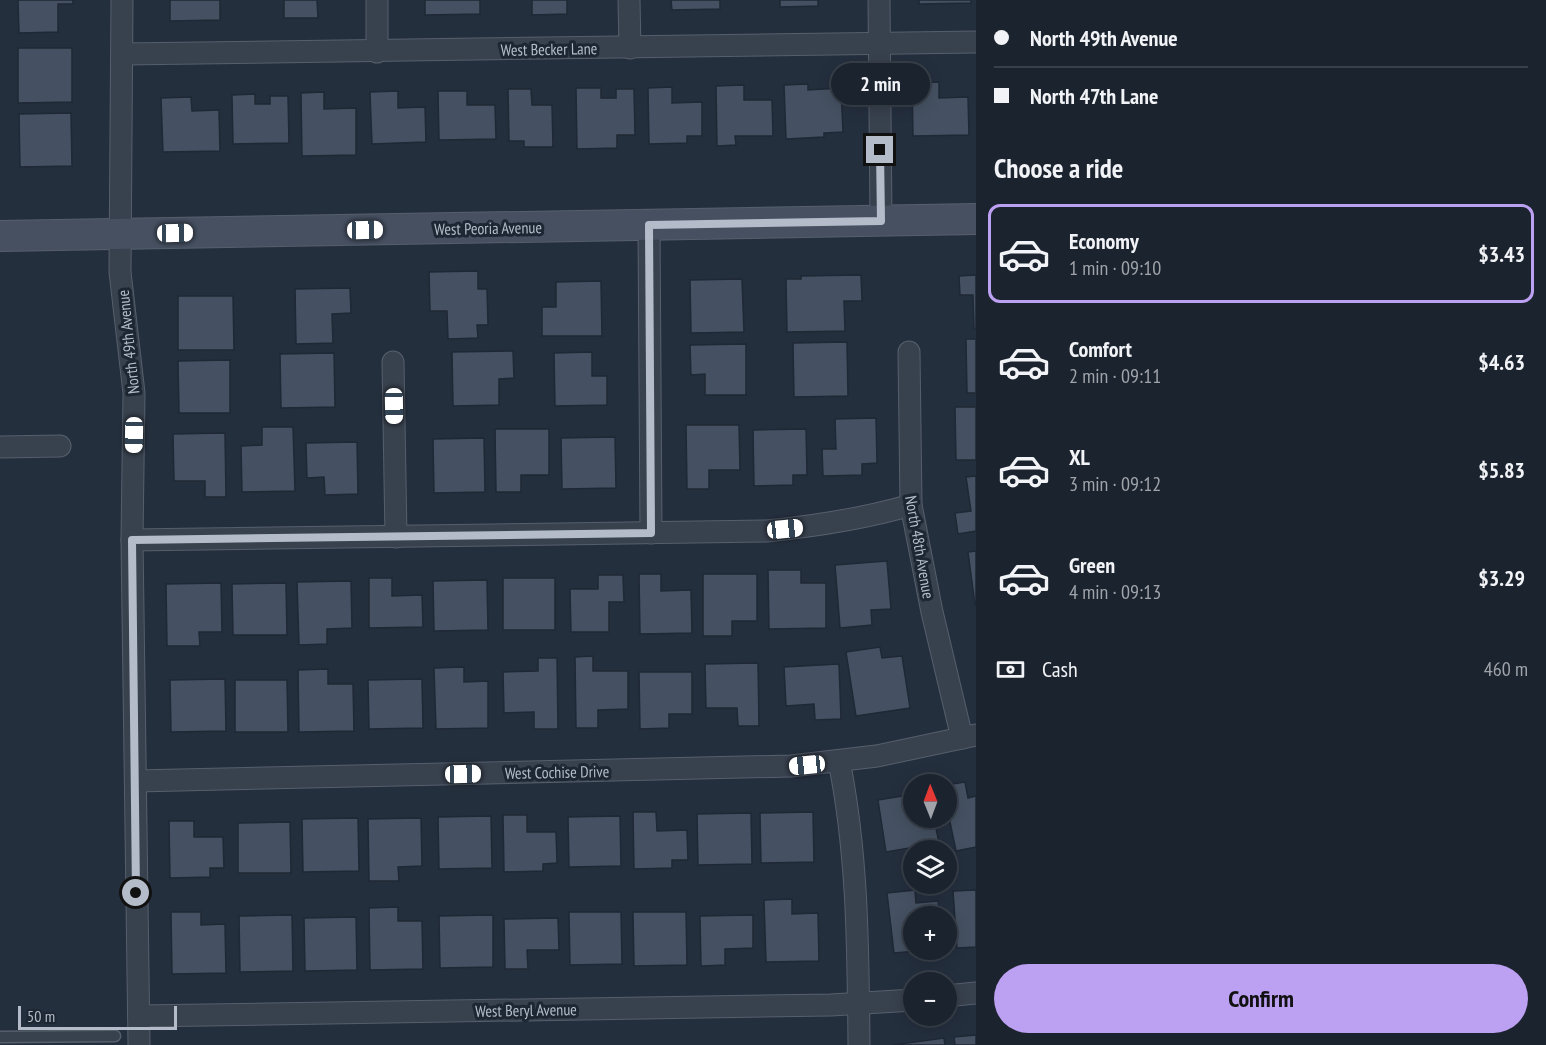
<!DOCTYPE html>
<html lang="en">
<head>
<meta charset="utf-8">
<style>
  body { margin:0; font-family:"PT Sans Narrow",sans-serif; background:#242b36; color:#f1f3f6; height:100vh; display:flex; flex-direction:column; font-size:22px; white-space:nowrap }
  * { box-sizing:border-box; margin:0 }
  p { font-size:20px; color:#a0a4aa }
  .icon { flex:none; width:33px; height:33px; fill:none; stroke:currentColor; stroke-width:2; stroke-linecap:round; stroke-linejoin:round }
  .map { position:relative; flex:1; overflow:hidden }
  .side { display:flex; flex-direction:column; background:#1b232e; width:570px }
  .side>* { flex:none }
  .hud { display:grid; align-content:center; height:132px; padding:0 18px; background:#1b232e }
  .needle { width:39px; rotate:359deg }
  .fabs { position:absolute; left:903px; top:774px; display:grid; gap:12px }
  .fabs a { display:grid; place-items:center; width:54px; height:54px; border-radius:50%; background:#1b232e; box-shadow:0 3px 15px #0003,0 0 0 2px #39404a; font-size:30px }
  .scale { position:absolute; left:18px; bottom:15px; width:159px; box-sizing:border-box; padding-left:6px; border:3px solid #b4bcc9; border-top:0; font-size:16px; line-height:21px; white-space:nowrap; color:#b4bcc9; -webkit-text-stroke:4px #1d2633; paint-order:stroke }
  .end { position:absolute; width:27px; height:27px; margin:-14px; border:8px solid #b4bcc9; background:#111; box-shadow:0 0 0 3px #111 }
  .from { border-radius:50% }
  .bubble { position:absolute; height:42px; border-radius:21px; background:#1b232e; box-shadow:0 3px 15px #0003,0 0 0 2px #39404a; font-size:20px; font-weight:600; line-height:42px; text-align:center }
  .car { position:absolute; width:18px; height:36px; margin:-18px -9px; border-radius:8px; box-shadow:0 0 4px 2px #0007; background:linear-gradient(#fff 24%,#345 0 40%,#fff 0 76%,#345 0 86%,#fff 0) }
  .hud b { display:flex; align-items:center; gap:21px; height:57px; font-size:22px }
  .hud b+b { border-top:2px solid #39404a }
  .hud i { width:15px; height:15px; background:#f1f3f6 }
  ul { padding:0; list-style:none }
  li { display:flex; align-items:center; gap:18px; height:99px; margin:0 12px 9px; padding:0 6px; border:3px solid transparent; border-radius:12px }
  li div { flex:1 }
  li b { display:block; font-size:22px }
  li em { font-style:normal; font-weight:600 }
  li.active { border-color:#bca0f2 }
  li>.icon { width:54px; height:54px; stroke-width:1.5 }
  h2 { padding:0 18px; font-size:27px; line-height:72px }
  .pay { display:flex; align-items:center; gap:15px; height:66px; padding:0 18px; font-size:22px }
  .pay p { margin-inline-start:auto }
  .cta { display:flex; gap:12px; margin-top:auto; padding:12px 18px }
  .cta a { flex:1; height:69px; border-radius:36px; background:#bca0f2; color:#111; font-size:24px; font-weight:600; line-height:69px; text-align:center }
  main { display:flex; flex:1; min-height:0 }
  .map>svg:first-child { display:block }
  .building { fill:#455162; stroke:#1f2835; stroke-width:1.5 }
  .lines { fill:none; stroke-linecap:round; stroke-linejoin:round }
  .lane-casing { stroke:#565f6c; stroke-width:13 }
  .street-casing { stroke:#565f6c; stroke-width:23 }
  .secondary-casing { stroke:#565f6c; stroke-width:32 }
  .lane { stroke:#38414e; stroke-width:10 }
  .street { stroke:#38414e; stroke-width:21 }
  .secondary { stroke:#465061; stroke-width:30 }
  .route { stroke:#b4bcc9; stroke-width:8 }
  .labels { text-anchor:middle; dominant-baseline:central; stroke-width:6; stroke-linejoin:round; paint-order:stroke }
  .street-label { font-size:16px; fill:#b4bcc9; stroke:#1d2633 }
</style>
</head>
<body>
<main>
<div class="map">
<svg width="976" height="1045" viewBox="0 0 976 1045">
  <rect width="100%" height="100%" fill="#242f3e"/>
  <g class="building">
    <polygon points="18,0 73,0 73,4 58,4 58,32 19,33"/>
    <polygon points="170,0 220,0 220,20 170,21"/>
    <polygon points="284,0 317,0 318,18 284,18"/>
    <polygon points="425,0 480,0 480,14 425,15"/>
    <polygon points="532,0 567,0 567,14 532,15"/>
    <polygon points="671,0 720,0 720,9 672,10"/>
    <polygon points="780,0 818,0 818,6 780,7"/>
    <polygon points="919,0 971,0 971,3 919,4"/>
    <polygon points="18,48 72,48 72,102 18,103"/>
    <polygon points="939,82 939,98 968,97 969,135 913,136 912,83"/>
    <polygon points="808,84 808,90 841,88 843,132 824,133 824,137 786,139 784,85"/>
    <polygon points="744,85 744,100 772,100 773,136 735,136 736,145 717,146 716,86"/>
    <polygon points="672,87 672,103 702,102 702,136 687,136 687,143 649,144 648,88"/>
    <polygon points="576,88 601,88 601,98 616,98 616,89 634,89 635,135 617,135 617,148 577,149"/>
    <polygon points="508,89 531,89 532,105 552,105 553,147 524,147 524,141 509,141"/>
    <polygon points="398,91 398,108 425,107 426,142 372,144 370,92"/>
    <polygon points="438,91 467,91 467,105 495,105 496,139 439,140"/>
    <polygon points="324,92 324,109 356,108 356,155 302,156 301,93"/>
    <polygon points="255,94 255,104 270,104 270,96 288,96 289,143 233,144 232,95"/>
    <polygon points="191,97 192,111 219,110 220,151 163,152 161,98"/>
    <polygon points="71,113 72,166 20,167 19,114"/>
    <polygon points="478,271 478,289 487,289 488,325 477,325 478,338 448,339 447,311 430,311 429,272"/>
    <polygon points="861,275 862,301 844,301 845,331 787,332 786,279 801,279 801,276"/>
    <polygon points="976,275 976,329 974,329 973,295 960,295 959,276"/>
    <polygon points="742,279 744,332 691,333 690,280"/>
    <polygon points="601,281 602,336 542,336 542,307 556,307 556,282"/>
    <polygon points="350,288 351,313 332,314 333,343 296,344 295,289"/>
    <polygon points="178,296 233,296 234,350 178,350"/>
    <polygon points="966,339 976,339 976,393 967,393"/>
    <polygon points="847,342 848,396 794,397 793,343"/>
    <polygon points="746,344 746,395 705,395 705,374 691,375 690,345"/>
    <polygon points="513,351 514,378 499,379 499,405 453,406 452,352"/>
    <polygon points="592,352 592,376 607,376 607,405 555,406 554,353"/>
    <polygon points="334,353 335,407 281,408 280,354"/>
    <polygon points="230,360 230,413 179,413 178,361"/>
    <polygon points="955,407 976,407 976,460 956,460"/>
    <polygon points="876,418 877,463 862,464 862,475 823,476 822,449 836,449 835,419"/>
    <polygon points="686,425 739,425 740,470 709,470 709,489 687,489"/>
    <polygon points="262,427 293,427 295,491 242,492 241,446 262,445"/>
    <polygon points="495,429 549,429 549,475 521,475 521,492 496,492"/>
    <polygon points="806,429 807,475 793,475 793,485 754,486 753,430"/>
    <polygon points="225,433 226,497 205,497 205,481 174,481 173,434"/>
    <polygon points="615,437 616,488 562,489 561,438"/>
    <polygon points="484,438 485,492 434,493 433,439"/>
    <polygon points="357,442 358,494 325,495 324,477 307,478 306,443"/>
    <polygon points="976,476 976,531 958,534 955,513 971,511 966,477"/>
    <polygon points="976,551 976,605 975,605 968,552"/>
    <polygon points="887,561 891,609 871,610 872,625 840,628 835,565"/>
    <polygon points="768,570 801,570 801,583 826,583 826,628 769,629"/>
    <polygon points="639,574 661,574 661,591 691,590 692,633 640,634"/>
    <polygon points="703,574 757,574 757,621 732,621 732,636 703,636"/>
    <polygon points="598,575 623,575 624,602 609,602 609,632 571,632 570,589 598,589"/>
    <polygon points="369,578 392,578 392,596 422,595 423,627 369,628"/>
    <rect x="503" y="578" width="52" height="52"/>
    <polygon points="487,580 488,630 434,631 433,581"/>
    <polygon points="351,581 352,628 327,629 327,644 299,645 297,582"/>
    <polygon points="221,583 222,632 199,632 200,646 167,646 166,584"/>
    <polygon points="286,583 287,635 233,635 232,584"/>
    <polygon points="880,647 882,658 902,656 910,708 856,716 846,652"/>
    <polygon points="593,656 593,671 628,671 628,709 598,710 598,728 576,728 575,657"/>
    <polygon points="538,658 557,658 558,729 534,729 534,712 504,713 503,672 538,671"/>
    <polygon points="758,663 759,726 738,726 737,708 706,708 705,664"/>
    <polygon points="839,664 841,719 815,720 814,704 786,706 784,667"/>
    <polygon points="464,667 464,682 488,681 488,728 436,729 434,668"/>
    <polygon points="328,669 328,684 353,684 354,731 299,732 298,670"/>
    <polygon points="639,672 692,672 692,714 669,714 669,728 640,729"/>
    <polygon points="225,679 226,731 171,732 170,680"/>
    <polygon points="422,679 423,728 369,729 368,680"/>
    <polygon points="235,680 287,680 288,732 235,732"/>
    <polygon points="965,782 968,798 976,796 976,847 956,851 946,803 946,785"/>
    <polygon points="914,794 914,818 934,818 939,843 886,852 878,800"/>
    <polygon points="633,812 656,812 657,831 687,830 688,860 672,860 672,868 634,869"/>
    <polygon points="813,812 814,862 761,863 760,813"/>
    <polygon points="751,813 752,864 698,865 697,814"/>
    <polygon points="503,815 527,815 527,832 556,832 557,863 543,864 543,871 504,872"/>
    <polygon points="491,816 492,868 439,869 438,817"/>
    <polygon points="620,816 621,866 569,867 568,817"/>
    <polygon points="358,818 359,871 303,872 302,819"/>
    <polygon points="421,818 422,866 398,867 399,881 369,881 368,819"/>
    <polygon points="169,821 194,821 194,837 223,837 224,868 210,868 210,877 170,878"/>
    <polygon points="290,822 291,873 238,873 238,823"/>
    <polygon points="915,890 916,903 938,901 940,916 914,916 914,950 929,950 894,953 887,893"/>
    <polygon points="976,890 976,947 957,948 953,891"/>
    <polygon points="792,899 792,914 818,913 819,961 766,962 764,900"/>
    <polygon points="398,907 398,921 422,921 423,969 370,970 369,908"/>
    <polygon points="171,912 201,912 201,925 225,924 226,973 172,974"/>
    <polygon points="569,912 621,912 622,964 570,965"/>
    <polygon points="633,912 686,912 687,965 634,966"/>
    <polygon points="292,915 293,971 240,972 239,916"/>
    <polygon points="493,915 493,967 440,968 439,916"/>
    <polygon points="753,915 753,948 725,949 725,965 701,966 700,916"/>
    <polygon points="356,917 357,970 305,971 304,918"/>
    <polygon points="558,918 559,950 527,950 528,969 505,969 504,919"/>
    <polygon points="976,1035 976,1045 955,1045 954,1037"/>
    <polygon points="944,1038 945,1045 893,1045"/>
  </g>
  <g class="lines">
    <defs>
      <polyline id="lane" points="0,1037 115,1036"/>
      <g id="street">
        <polyline points="122,0 120,272 134,393 132,540 139,1045"/>
        <polyline points="377,0 377,52"/>
        <polyline points="629,0 630,48"/>
        <polyline points="879,0 881,221"/>
        <polyline points="123,54 976,42"/>
        <polyline points="649,225 651,533"/>
        <polyline points="909,352 911,505 932,612 962,738"/>
        <polyline points="393,362 396,537"/>
        <polyline points="0,447 60,446"/>
        <path d="M 132,540 L 767,531 C 816,526 863,519 911,505"/>
        <path d="M 839,761 C 858,855 858,950 859,1045"/>
        <polyline points="136,781 791,766 877,756 976,735"/>
        <polyline points="946,996 976,993"/>
        <polyline points="139,1016 831,1005 914,1000"/>
      </g>
      <polyline id="secondary" points="0,236 976,219"/>
    </defs>
    <use href="#lane" class="lane-casing"/>
    <use href="#street" class="street-casing"/>
    <use href="#secondary" class="secondary-casing"/>
    <use href="#lane" class="lane"/>
    <use href="#street" class="street"/>
    <use href="#secondary" class="secondary"/>
  </g>
  <g class="lines">
    <polyline class="route" points="136,893 132,540 651,533 649,225 881,221 880,150"/>
  </g>
  <g class="labels">
    <g class="street-label">
      <text transform="translate(549 49) rotate(-1)">West Becker Lane</text>
      <text transform="translate(488 228) rotate(-1)">West Peoria Avenue</text>
      <text transform="translate(128 342) rotate(-96)">North 49th Avenue</text>
      <text transform="translate(920 547) rotate(80)">North 48th Avenue</text>
      <text transform="translate(557 772) rotate(-1)">West Cochise Drive</text>
      <text transform="translate(526 1010) rotate(-1)">West Beryl Avenue</text>
    </g>
  </g>
</svg>
<div class="fabs">
<a><svg class="needle" viewBox="-14 -14 28 28"><path d="M0-13l5 13h-10z" fill="#e53935"/><path d="M0 13l5-13h-10z" fill="#a0a4aa"/></svg></a>
<a><svg class="icon" aria-label="layers" viewBox="0 0 24 24"><path d="M12 4l9 5-9 5-9-5zM3 14l9 5 9-5"/></svg></a>
<a>+</a>
<a>−</a>
</div>
<div class="scale">50 m</div>
<i class="end from" style="left:136px;top:893px"></i>
<i class="end" style="left:880px;top:150px"></i>
<div class="bubble" style="left:831px;top:63px;width:99px">2 min</div>
<i class="car" style="left:365px;top:230px;rotate:89deg"></i>
<i class="car" style="left:175px;top:233px;rotate:89deg"></i>
<i class="car" style="left:394px;top:406px;rotate:179deg"></i>
<i class="car" style="left:134px;top:435px;rotate:181deg"></i>
<i class="car" style="left:785px;top:529px;rotate:84deg"></i>
<i class="car" style="left:807px;top:765px;rotate:264deg"></i>
<i class="car" style="left:463px;top:774px;rotate:89deg"></i>
</div>
<section class="side">
<div class="hud">
<b><i class="from"></i>North 49th Avenue</b>
<b><i></i>North 47th Lane</b>
</div>
<h2>Choose a ride</h2>
<ul>
<li class="active"><svg class="icon" aria-label="car" viewBox="0 0 24 24"><path d="M5 17H2v-5l4-1 3-4h7l3 4 3 1v5h-3M9 17h6M6 11h13"/><circle cx="7" cy="17" r="2"/><circle cx="17" cy="17" r="2"/></svg><div><b>Economy</b><p>1 min · 09:10</p></div><em>$3.43</em></li>
<li><svg class="icon" aria-label="car" viewBox="0 0 24 24"><path d="M5 17H2v-5l4-1 3-4h7l3 4 3 1v5h-3M9 17h6M6 11h13"/><circle cx="7" cy="17" r="2"/><circle cx="17" cy="17" r="2"/></svg><div><b>Comfort</b><p>2 min · 09:11</p></div><em>$4.63</em></li>
<li><svg class="icon" aria-label="car" viewBox="0 0 24 24"><path d="M5 17H2v-5l4-1 3-4h7l3 4 3 1v5h-3M9 17h6M6 11h13"/><circle cx="7" cy="17" r="2"/><circle cx="17" cy="17" r="2"/></svg><div><b>XL</b><p>3 min · 09:12</p></div><em>$5.83</em></li>
<li><svg class="icon" aria-label="car" viewBox="0 0 24 24"><path d="M5 17H2v-5l4-1 3-4h7l3 4 3 1v5h-3M9 17h6M6 11h13"/><circle cx="7" cy="17" r="2"/><circle cx="17" cy="17" r="2"/></svg><div><b>Green</b><p>4 min · 09:13</p></div><em>$3.29</em></li>
</ul>
<div class="pay"><svg class="icon" aria-label="cash" viewBox="0 0 24 24"><path d="M3 7h18v10H3z"/><circle cx="12" cy="12" r="2"/></svg>Cash<p>460 m</p></div>
<div class="cta"><a>Confirm</a></div>
</section>
</main>
</body>
</html>
